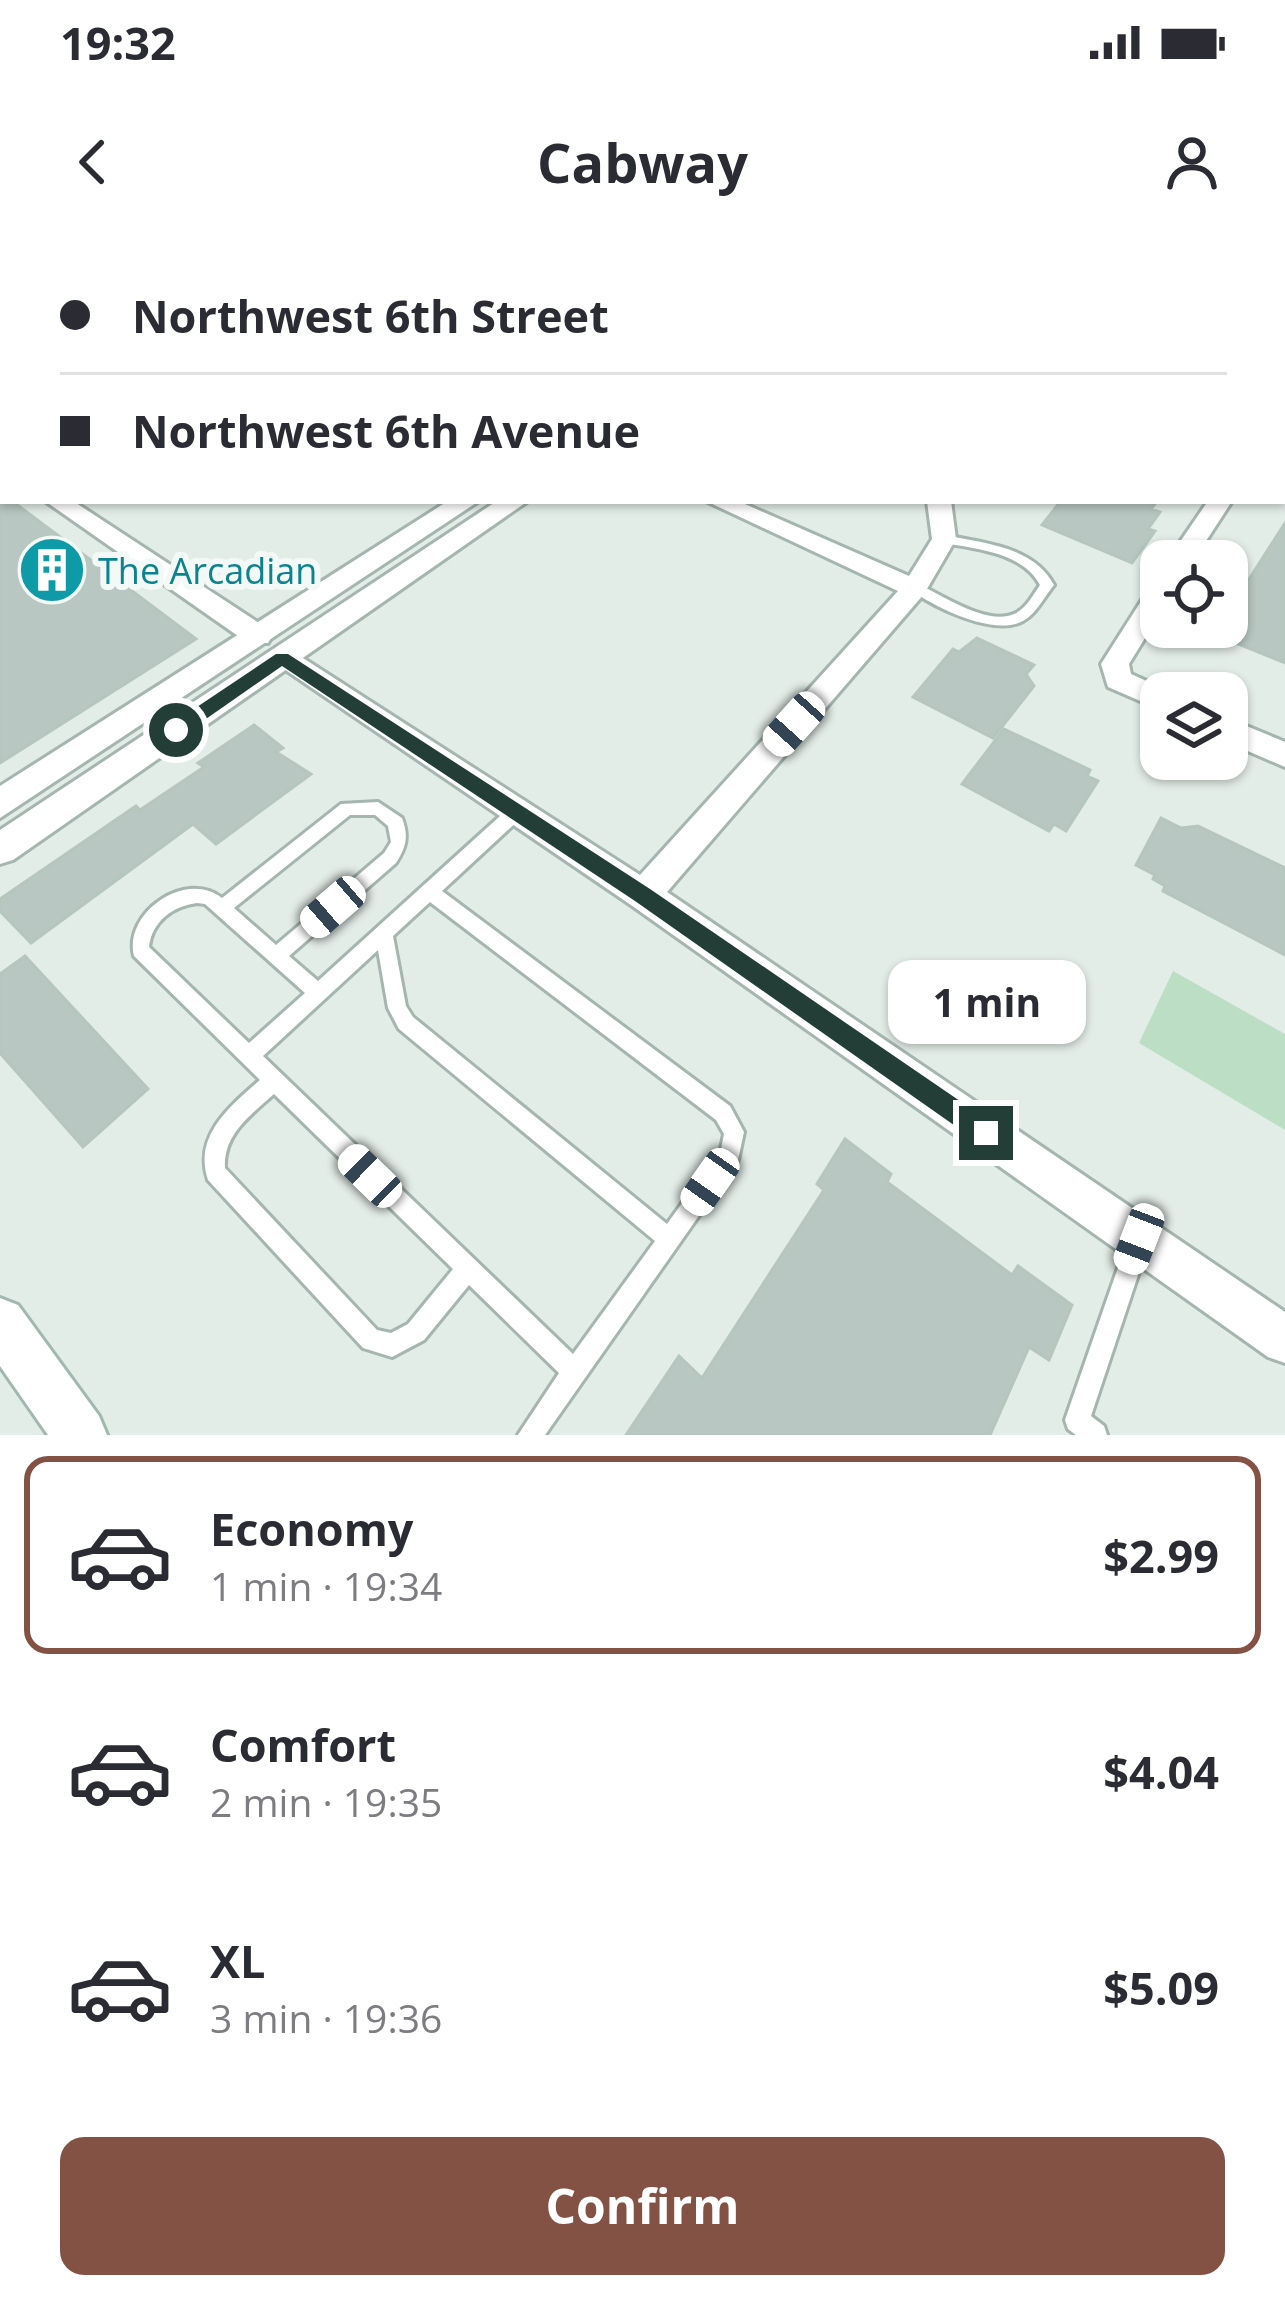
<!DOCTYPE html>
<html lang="en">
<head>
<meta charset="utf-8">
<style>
  body { margin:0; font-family:"Open Sans",sans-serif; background:#f2f2f3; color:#2b2b33; height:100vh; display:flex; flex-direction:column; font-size:45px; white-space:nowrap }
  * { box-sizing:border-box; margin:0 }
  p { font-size:39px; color:#7c7c81 }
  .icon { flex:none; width:66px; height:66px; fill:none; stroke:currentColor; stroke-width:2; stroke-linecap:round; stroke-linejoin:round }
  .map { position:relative; height:1195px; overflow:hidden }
  .drawer { display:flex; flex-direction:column; background:#fff; flex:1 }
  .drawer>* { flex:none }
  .guide { position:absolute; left:0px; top:0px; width:1287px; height:264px; box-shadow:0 3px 9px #0004; display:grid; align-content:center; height:264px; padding:0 60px; background:#fff }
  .tools { position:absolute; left:1140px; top:300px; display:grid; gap:24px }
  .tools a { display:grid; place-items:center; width:108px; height:108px; border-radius:24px; background:#fff; box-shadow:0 3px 9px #0004; font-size:60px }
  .end { position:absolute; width:54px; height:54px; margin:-27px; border:15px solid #223e37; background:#fff; box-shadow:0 0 0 6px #fff }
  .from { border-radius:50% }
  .bubble { position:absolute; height:84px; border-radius:24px; background:#fff; box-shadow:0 3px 9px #0004; font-size:39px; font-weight:700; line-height:84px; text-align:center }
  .car { position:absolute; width:36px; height:72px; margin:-36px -18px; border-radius:15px; box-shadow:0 0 9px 3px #0007; background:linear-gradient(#fff 24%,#345 0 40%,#fff 0 76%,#345 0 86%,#fff 0) }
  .guide b { display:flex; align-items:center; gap:42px; height:114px; font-size:45px }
  .guide b+b { border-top:3px solid #e1e1e2 }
  .guide i { width:30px; height:30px; background:#2b2b33 }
  ul { padding:21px 0 0; list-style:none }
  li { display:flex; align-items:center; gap:36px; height:198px; margin:0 24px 18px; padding:0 36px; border:6px solid transparent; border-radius:24px }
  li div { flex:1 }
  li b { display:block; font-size:45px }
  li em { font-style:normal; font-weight:700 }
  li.active { border-color:#845245 }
  li>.icon { width:108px; height:108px; stroke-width:1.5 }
  .action { display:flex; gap:24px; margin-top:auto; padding:24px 60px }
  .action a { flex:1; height:138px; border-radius:24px; background:#845245; color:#fff; font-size:48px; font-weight:700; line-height:138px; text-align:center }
  .status { display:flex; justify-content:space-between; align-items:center; height:84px; padding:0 60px; background:#fff; direction:ltr }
  .status svg { height:33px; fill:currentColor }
  header { display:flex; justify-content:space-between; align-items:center; height:156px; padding:0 60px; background:#fff; font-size:54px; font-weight:700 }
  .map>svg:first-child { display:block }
  .green { fill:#bcdec5 }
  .building { fill:#b8c7c1; stroke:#b5c6bf; stroke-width:3 }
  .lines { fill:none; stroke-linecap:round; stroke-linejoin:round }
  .service-casing { stroke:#a5b5af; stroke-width:6 }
  .minor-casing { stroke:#a5b5af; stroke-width:6 }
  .tertiary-casing { stroke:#a5b5af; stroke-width:6 }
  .secondary-casing { stroke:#a1b8b0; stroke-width:6 }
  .service { fill:#fff; fill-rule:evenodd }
  .minor { fill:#fff; fill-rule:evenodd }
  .tertiary { fill:#fff; fill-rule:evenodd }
  .secondary { fill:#fff; fill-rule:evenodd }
  .route { fill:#223e37 }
  .labels { text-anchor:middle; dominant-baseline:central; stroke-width:12; stroke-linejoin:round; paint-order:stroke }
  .far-culture-label { font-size:36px; fill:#0d838f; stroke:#f3f9f6; text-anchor:start }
</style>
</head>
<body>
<div class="status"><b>19:32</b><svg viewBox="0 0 49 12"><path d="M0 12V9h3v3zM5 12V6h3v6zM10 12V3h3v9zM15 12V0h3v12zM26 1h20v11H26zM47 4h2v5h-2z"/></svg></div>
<header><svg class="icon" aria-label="back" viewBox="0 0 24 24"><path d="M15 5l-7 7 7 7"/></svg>Cabway<svg class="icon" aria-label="person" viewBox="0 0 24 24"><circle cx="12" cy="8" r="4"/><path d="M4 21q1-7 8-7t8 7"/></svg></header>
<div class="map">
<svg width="1285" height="1195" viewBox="0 0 1285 1195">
  <rect width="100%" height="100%" fill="#e3ede8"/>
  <polygon class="green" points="1173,731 1285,794 1285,890 1139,803"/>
  <g class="building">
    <polygon points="0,252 3,261 12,261 196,399 0,523"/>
    <polygon points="1061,261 1157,261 1151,269 1160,272 1148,289 1155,291 1132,323 1042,285"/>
    <polygon points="1285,283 1285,423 1214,394 1218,387 1227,387 1227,374"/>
    <polygon points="977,398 1034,425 1026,434 1034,446 993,498 913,457 953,409 959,412"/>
    <polygon points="254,485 283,508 276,512 311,534 216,604 193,584 31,703 0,671 0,659 136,566 140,570 204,527 198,523"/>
    <polygon points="1004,489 1090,530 1087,536 1098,541 1066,591 1054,584 1049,591 962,544"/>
    <polygon points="1161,578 1181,588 1198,586 1285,628 1285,715 1163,651 1165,646 1153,639 1155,635 1136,625"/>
    <polygon points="25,716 148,849 83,907 0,813 0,734"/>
    <polygon points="845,899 891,934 887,942 1012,1035 1018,1026 1072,1065 1049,1120 1029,1107 990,1195 626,1195 679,1116 702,1138 824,950 817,944"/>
  </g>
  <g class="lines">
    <defs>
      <g id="service">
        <polygon points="509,0 521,0 526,3 514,3"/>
        <polygon points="1270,0 1285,0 1285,6 1284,3"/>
        <polygon points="0,7 3,8 3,14 0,13"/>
        <polygon points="3,112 3,118 0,119 0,113"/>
        <polygon points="0,149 3,150 3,157 0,156"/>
        <path d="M 944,295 C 983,303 1033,306 1054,345 C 1044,357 1037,373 1023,381 C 993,397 932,366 908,348 L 915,344 L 920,345 C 943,356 988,386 1014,374 C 1026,369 1033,355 1040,345 C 1022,311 973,309 940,302 L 938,299 Z"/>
        <path d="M 378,562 L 402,578 C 409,597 406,607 396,623 L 289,716 L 318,741 L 511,566 L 523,566 L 525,571 L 523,576 L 442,651 L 730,866 L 744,892 L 738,920 L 545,1195 L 518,1195 L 559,1133 L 469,1045 L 424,1100 L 392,1117 L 363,1108 L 208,940 C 193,896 230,866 260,840 L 134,716 C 123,673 186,629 222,658 L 341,564 ZM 350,575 L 375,575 L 388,586 L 391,602 L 384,613 L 276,705 L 234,668 ZM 430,662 L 716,880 L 724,894 L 721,909 L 667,984 L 413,777 L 406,766 L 393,696 ZM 197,663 L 205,664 L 305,753 L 249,803 L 149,707 C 152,681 173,666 197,663 ZM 378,710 L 388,768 L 399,789 L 655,1001 L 573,1114 L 263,816 ZM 274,854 L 453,1029 L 408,1084 L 391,1093 L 377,1090 L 225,928 C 223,894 251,875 274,854 Z"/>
        <polygon points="1139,988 1147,991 1150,999 1091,1176 1104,1186 1107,1195 1076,1195 1068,1189 1065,1180 1128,999 1131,991"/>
      </g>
      <g id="minor">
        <polygon points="589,0 612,0 614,3 591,3"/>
        <polygon points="1189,0 1215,0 1217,3 1191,3"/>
        <rect x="1284" y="17" width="1" height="10"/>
        <rect x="1284" y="112" width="1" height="12"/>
        <polygon points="1285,159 1285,173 1284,173 1284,159"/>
        <polygon points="0,216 3,217 3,232 0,231"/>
        <rect x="1284" y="222" width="1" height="15"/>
        <polygon points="45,261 73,261 268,389 272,396 268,403 248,403"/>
        <polygon points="706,261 738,261 909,336 932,299 927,261 951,261 956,299 924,354 667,652 1285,1072 1285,1123 1268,1117 631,665 268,418 272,411 292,411 640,635 898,351"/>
        <polygon points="1208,261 1232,261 1193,321 1167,321"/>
        <polygon points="1161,341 1161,372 1129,424 1131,434 1171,452 1161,453 1161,470 1108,447 1101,424 1152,344"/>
        <polygon points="1227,478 1285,502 1285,527 1227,502"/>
      </g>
      <g id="tertiary">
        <polygon points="448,261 479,261 0,578 0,546"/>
        <polygon points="497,261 528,261 13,620 0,624 0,590"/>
      </g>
      <polygon id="secondary" points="0,1058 18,1065 99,1176 107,1195 48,1195 0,1126"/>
    </defs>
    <use href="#service" class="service-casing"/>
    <use href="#minor" class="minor-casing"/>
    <use href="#tertiary" class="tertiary-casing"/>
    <use href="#secondary" class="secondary-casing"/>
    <use href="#service" class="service"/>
    <use href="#minor" class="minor"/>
    <use href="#tertiary" class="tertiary"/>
    <use href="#secondary" class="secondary"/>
  </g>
  <polygon class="route" points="276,414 288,414 650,649 995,885 995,902 978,902 635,661 282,426 183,495 170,495 170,485"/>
  <defs>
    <symbol id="building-disc" viewBox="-11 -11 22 22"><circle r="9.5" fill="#0f9aa8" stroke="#f3f9f6"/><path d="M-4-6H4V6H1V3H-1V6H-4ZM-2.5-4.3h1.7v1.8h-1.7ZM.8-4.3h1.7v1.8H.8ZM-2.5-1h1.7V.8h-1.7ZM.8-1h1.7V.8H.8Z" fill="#fff"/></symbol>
  </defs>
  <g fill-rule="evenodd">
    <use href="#building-disc" x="14" y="292" width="76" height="76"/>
  </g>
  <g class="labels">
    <g class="far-culture-label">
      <text x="98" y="330">The Arcadian</text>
    </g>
  </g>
</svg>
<div class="tools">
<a><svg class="icon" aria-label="locate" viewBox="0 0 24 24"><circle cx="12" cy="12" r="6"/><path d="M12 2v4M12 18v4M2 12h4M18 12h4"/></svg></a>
<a><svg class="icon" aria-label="layers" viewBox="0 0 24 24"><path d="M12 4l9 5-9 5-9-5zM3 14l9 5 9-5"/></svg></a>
</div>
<i class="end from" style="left:176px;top:490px"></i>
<i class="end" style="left:986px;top:893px"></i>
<div class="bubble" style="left:888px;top:720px;width:198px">1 min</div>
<i class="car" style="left:794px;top:484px;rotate:222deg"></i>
<i class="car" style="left:333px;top:667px;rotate:229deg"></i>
<i class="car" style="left:370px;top:936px;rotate:314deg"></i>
<i class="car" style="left:710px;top:942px;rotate:215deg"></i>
<i class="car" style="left:1139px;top:999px;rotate:201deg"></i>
<div class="guide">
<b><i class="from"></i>Northwest 6th Street</b>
<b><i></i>Northwest 6th Avenue</b>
</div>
</div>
<section class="drawer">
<ul>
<li class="active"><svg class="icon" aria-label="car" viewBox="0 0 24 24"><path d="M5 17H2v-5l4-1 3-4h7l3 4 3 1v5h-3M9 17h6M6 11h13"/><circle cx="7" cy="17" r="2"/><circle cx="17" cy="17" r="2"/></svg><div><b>Economy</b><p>1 min · 19:34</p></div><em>$2.99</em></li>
<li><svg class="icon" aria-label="car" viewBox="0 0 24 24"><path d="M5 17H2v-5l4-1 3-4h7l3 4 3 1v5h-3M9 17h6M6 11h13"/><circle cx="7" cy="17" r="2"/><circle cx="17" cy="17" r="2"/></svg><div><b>Comfort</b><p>2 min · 19:35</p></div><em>$4.04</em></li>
<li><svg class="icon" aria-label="car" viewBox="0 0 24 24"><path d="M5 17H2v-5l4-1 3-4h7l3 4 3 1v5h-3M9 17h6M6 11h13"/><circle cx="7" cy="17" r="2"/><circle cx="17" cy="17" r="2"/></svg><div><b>XL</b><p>3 min · 19:36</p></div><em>$5.09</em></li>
</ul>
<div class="action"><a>Confirm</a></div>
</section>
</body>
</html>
